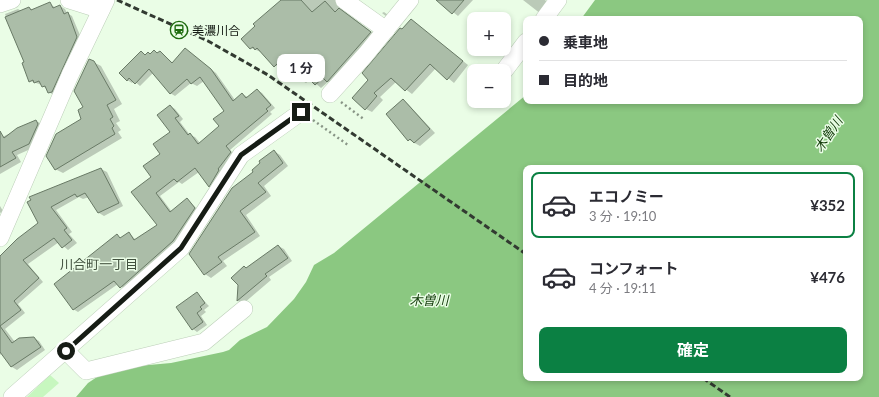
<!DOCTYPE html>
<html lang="ja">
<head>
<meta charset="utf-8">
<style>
  body { margin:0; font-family:Lato,"Noto Sans JP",sans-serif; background:#f2f2f3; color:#2b2b33; height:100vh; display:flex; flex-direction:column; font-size:15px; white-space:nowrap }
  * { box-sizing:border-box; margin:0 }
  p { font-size:13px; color:#7c7c81 }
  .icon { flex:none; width:22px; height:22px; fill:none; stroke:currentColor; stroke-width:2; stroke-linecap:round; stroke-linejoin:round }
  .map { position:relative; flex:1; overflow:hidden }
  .side { position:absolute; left:523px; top:165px; width:340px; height:216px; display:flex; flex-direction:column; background:#fff; border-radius:8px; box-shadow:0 2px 6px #0003 }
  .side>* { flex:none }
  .banner { position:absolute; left:523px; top:16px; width:340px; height:88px; border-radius:8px; box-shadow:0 2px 6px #0003; display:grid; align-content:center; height:88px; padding:0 16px; background:#fff }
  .buttons { position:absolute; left:467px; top:12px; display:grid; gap:8px }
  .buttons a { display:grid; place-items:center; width:44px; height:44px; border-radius:8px; background:#fff; box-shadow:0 2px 6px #0003; font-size:20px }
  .end { position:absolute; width:18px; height:18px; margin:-9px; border:5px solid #161c15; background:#fff; box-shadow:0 0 0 2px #fff }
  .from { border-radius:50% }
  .bubble { position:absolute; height:28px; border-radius:8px; background:#fff; box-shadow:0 2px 6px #0003; font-size:13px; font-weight:700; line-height:28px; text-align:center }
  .banner b { display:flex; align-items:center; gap:14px; height:38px; font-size:15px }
  .banner b+b { border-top:1px solid #e1e1e2 }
  .banner i { width:10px; height:10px; background:#2b2b33 }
  ul { padding:7px 0 0; list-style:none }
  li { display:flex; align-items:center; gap:12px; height:66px; margin:0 8px 6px; padding:0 8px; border:2px solid transparent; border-radius:8px }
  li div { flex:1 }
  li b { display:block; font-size:15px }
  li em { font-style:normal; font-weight:700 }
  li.selected { border-color:#0b8043 }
  li>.icon { width:36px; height:36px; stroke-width:1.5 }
  .action { display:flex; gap:8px; margin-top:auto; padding:8px 16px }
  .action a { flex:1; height:46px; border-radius:8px; background:#0b8043; color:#fff; font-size:16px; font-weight:700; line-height:46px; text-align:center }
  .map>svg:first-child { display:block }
  .green { fill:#c7f7bf }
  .water { fill:#8bc881; fill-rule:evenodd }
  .shadow { fill:#0003 }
  .building { fill:#abbda8; stroke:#697a66 }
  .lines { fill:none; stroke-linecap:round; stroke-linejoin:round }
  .minor-casing { stroke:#bdcfb9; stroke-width:18 }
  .path { stroke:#889586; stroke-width:2.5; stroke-dasharray:2 3; stroke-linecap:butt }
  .minor { stroke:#fff; stroke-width:17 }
  .rail { stroke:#323a31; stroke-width:3; stroke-dasharray:6 3; stroke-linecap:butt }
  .route { stroke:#161c15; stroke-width:5 }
  .labels { text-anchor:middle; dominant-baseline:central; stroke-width:3; stroke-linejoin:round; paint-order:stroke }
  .poi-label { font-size:12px; fill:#161c15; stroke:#eafde6; text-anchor:start }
  .water-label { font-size:13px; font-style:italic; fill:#133c0b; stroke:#eafde6 }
  .neighbourhood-label { font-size:13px; fill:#41513e; stroke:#eafde6 }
</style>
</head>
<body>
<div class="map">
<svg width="879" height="397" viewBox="0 0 879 397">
  <rect width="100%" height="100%" fill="#eafde6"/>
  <polygon class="green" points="50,375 59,383 43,397 27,397"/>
  <path class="water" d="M 595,0 L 879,0 L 879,397 L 76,397 L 88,383 L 103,373 L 138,366 L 171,363 L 223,352 L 229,350 L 240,340 L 267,327 L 294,299 L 306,282 L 314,265 L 334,253 L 526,95 L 526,101 L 860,101 L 860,19 L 581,19 ZM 526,168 L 860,168 L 860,378 L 526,378 Z"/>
  <g class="shadow">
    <polygon points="282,0 340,0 340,8 376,35 333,84 328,82 321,88 311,79 306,83 301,80 291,68 289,71 282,66 280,69 261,52 251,48"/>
    <polygon points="438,0 473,0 458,16"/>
    <polygon points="523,0 545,0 549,4 541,14"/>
    <polygon points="50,4 56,8 60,6 65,9 67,13 72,16 82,40 53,95 42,85 30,81 25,63 5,14 18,9 21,11 29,8 34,10"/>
    <polygon points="384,12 388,15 387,17 382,13"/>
    <polygon points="411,20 468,65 454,83 436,68 412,94 396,82 380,97 383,100 372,112 366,109 369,80 402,30"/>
    <polygon points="185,49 216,73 235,100 242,94 248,97 257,90 262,93 275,108 270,112 272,114 230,150 235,156 214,189 209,186 199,172 182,184 179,182 160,196 172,212 187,199 199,211 178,244 126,290 118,284 78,312 73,309 117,236 121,238 129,233 136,240 158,225 153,177 171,133 170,106 175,109 183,119 180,122 190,135 195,137 200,143 220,126 225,111 204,81 197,86 191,83 175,96 170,93 154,72 140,86 134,81 132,83 127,80 141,52 146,55 160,52 173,63"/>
    <polygon points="93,62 101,66 122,104 114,109 120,121 116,123 121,130 118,132 122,138 63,173 55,169 82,120"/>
    <polygon points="403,100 408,104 435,133 420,146 409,140 387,114"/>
    <polygon points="36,121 42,124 35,147 17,155 21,162 0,174 0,138"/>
    <polygon points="274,151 280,155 288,166 264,186 271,196 246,215 260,236 223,261 227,266 211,278 205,274 255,172"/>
    <polygon points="101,169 107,172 123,206 104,216 99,213 89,197 83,199 79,197 56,210 72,232 69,234 77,243 68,250 59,242 28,264 43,282 18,304 25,313 5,329 15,342 34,338 39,341 45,350 17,370 12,367 2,353 0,355 0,262 39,224 29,202"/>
    <polygon points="0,206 3,211 0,213"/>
    <polygon points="278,246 284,249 292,261 269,277 271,280 243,304 238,301 239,285 247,269"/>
    <polygon points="197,294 209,306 204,310 206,312 201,316 207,325 197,332 193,329"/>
  </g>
  <g class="building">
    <polygon points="281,0 301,0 312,12 325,1 335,12 339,8 371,32 327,82 323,78 315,85 306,76 301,81 287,65 283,69 278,63 274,67 257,48 255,50 253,47 250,49 241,39 255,26 253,24"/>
    <polygon points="436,0 464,0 452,14"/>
    <polygon points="50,2 53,8 60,5 64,14 68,12 77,37 52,92 48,93 45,86 42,87 39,81 34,83 33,80 29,82 22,63 24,62 5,17 29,7 31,10"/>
    <polygon points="411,19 463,61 447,80 430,64 405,91 391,78 374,93 377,96 365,110 352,98 368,80 362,73 400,28 402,29"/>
    <polygon points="185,48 211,69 233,101 242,93 246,98 257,89 271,105 266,109 268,111 226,146 231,152 218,169 219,170 209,187 195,168 177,182 174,179 156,193 170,212 187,198 195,208 173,241 120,288 114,281 73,310 54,284 117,234 120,238 129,232 134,240 157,225 131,192 151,177 143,166 160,154 153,144 170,132 157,115 170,105 179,116 175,118 188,135 190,133 198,144 219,126 213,119 224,111 200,77 191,84 187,79 170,94 149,69 135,84 129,78 127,81 119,73 141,51 145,55 148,52 150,54 154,50 157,53 160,51 172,63"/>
    <polygon points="89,59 94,61 116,100 107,105 113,117 110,119 114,126 112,128 115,134 55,170 46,156 56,134 81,119 78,110 83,107 74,91"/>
    <polygon points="403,99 430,129 414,143 410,139 408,141 386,114"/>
    <polygon points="36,120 38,124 29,144 12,152 16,158 0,167 0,131 4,138 17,128"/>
    <polygon points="274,150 283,163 258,183 266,192 240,211 255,232 218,257 222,262 204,275 189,254 232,188 253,172 252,170 260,163 259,161"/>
    <polygon points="101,168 119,203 98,213 85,193 77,197 75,194 51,207 67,228 64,230 72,240 62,248 54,238 23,260 39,278 14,301 21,310 0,326 12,343 19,338 34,337 41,347 11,367 0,352 0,256 17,239 38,223 27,202 31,200 29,197"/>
    <polygon points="278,245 288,258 265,274 267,276 237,301 238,285 231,278 244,266 246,268"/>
    <polygon points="197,292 205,303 200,307 202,309 197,313 203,322 192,330 176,307"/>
  </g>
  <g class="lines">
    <defs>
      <g id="minor">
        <polyline points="69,0 101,10"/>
        <polyline points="344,0 386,30"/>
        <polyline points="0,4 12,0"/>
        <polyline points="544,19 558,0"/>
        <polyline points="504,71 526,42"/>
        <polyline points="330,94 366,54 410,0"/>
        <polyline points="0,238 70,75 106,0"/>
        <polyline points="66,351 86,371 204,342 244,309"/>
        <polyline points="12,397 181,248 241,155 301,112"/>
      </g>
    </defs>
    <use href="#minor" class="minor-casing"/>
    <g class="path">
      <polyline points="341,102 365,120"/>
      <polyline points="313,120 348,145"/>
    </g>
    <use href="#minor" class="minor"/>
    <g class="rail">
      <polyline points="117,0 208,41 268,75 526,254"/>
      <polyline points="703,378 730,397"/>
    </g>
  </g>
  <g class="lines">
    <polyline class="route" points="66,351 181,248 241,155 301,112"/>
  </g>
  <defs>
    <symbol id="station-ring" viewBox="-11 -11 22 22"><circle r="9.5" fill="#eafde6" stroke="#1e6b0d" stroke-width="1.5"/><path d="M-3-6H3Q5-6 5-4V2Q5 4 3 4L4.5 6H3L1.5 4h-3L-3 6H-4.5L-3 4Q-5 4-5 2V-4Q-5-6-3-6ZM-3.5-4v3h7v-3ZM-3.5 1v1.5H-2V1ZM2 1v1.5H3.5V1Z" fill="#1e6b0d"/></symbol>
  </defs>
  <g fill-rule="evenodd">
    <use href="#station-ring" x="169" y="20" width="20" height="20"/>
  </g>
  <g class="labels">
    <g class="poi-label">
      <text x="192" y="30">美濃川合</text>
    </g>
    <g class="water-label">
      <text transform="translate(828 134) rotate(-56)">木曽川</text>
      <text x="429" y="300">木曽川</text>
    </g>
    <g class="neighbourhood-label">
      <text x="99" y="264">川合町一丁目</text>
    </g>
  </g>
</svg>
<div class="buttons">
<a>+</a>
<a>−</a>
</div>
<i class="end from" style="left:66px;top:351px"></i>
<i class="end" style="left:301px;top:112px"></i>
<div class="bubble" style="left:277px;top:54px;width:48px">1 分</div>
<div class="banner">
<b><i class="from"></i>乗車地</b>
<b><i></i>目的地</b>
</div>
<section class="side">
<ul>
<li class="selected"><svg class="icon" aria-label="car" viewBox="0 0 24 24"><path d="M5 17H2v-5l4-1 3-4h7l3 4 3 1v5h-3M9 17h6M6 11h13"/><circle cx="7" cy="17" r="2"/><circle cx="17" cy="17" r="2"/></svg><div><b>エコノミー</b><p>3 分 · 19:10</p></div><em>¥352</em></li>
<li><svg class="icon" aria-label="car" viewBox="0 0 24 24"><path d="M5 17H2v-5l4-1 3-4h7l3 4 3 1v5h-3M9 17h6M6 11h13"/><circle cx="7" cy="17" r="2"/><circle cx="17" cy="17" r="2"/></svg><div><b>コンフォート</b><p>4 分 · 19:11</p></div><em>¥476</em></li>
</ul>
<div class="action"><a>確定</a></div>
</section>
</div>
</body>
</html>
